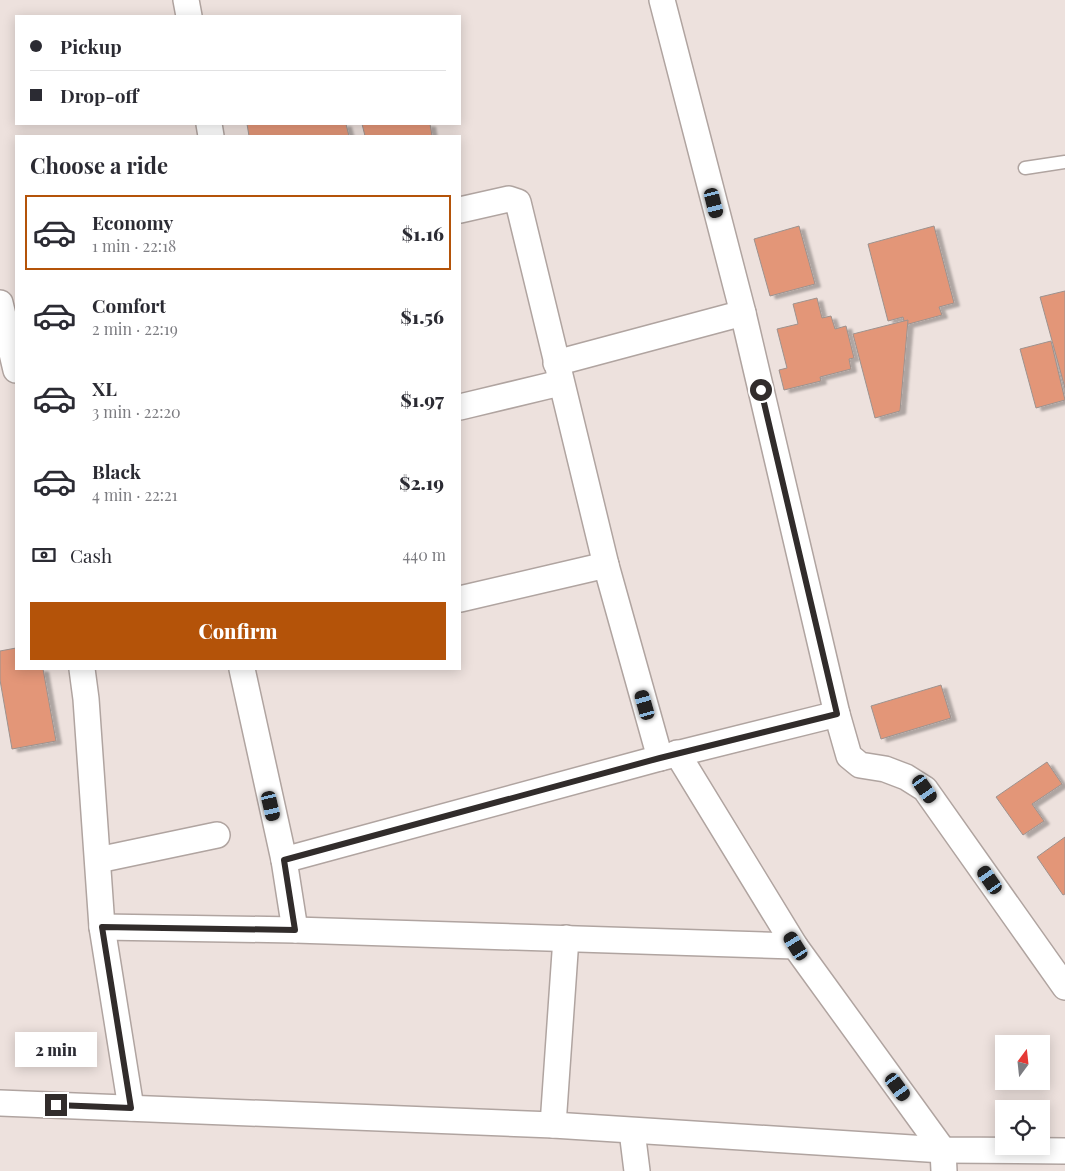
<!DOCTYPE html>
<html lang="en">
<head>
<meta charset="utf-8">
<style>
  body { margin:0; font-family:"Playfair Display",serif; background:#f2f2f3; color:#2b2b33; height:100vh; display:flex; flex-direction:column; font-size:19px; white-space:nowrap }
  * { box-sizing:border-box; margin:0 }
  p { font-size:16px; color:#7c7c81 }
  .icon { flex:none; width:28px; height:28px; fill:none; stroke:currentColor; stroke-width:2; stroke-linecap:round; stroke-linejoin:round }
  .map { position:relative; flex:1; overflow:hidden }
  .drawer { position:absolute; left:15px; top:135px; width:446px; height:535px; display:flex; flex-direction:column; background:#fff; border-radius:0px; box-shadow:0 2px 12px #0003 }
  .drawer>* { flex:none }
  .hud { position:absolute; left:15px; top:15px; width:446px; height:110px; border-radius:0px; box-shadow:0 2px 12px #0003; display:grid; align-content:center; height:110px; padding:0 15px; background:#fff }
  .needle { width:32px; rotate:15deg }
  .buttons { position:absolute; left:995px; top:1035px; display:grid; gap:10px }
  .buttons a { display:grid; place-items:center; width:55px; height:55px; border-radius:0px; background:#fff; box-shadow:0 2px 12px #0003; font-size:25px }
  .end { position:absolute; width:22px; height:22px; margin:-11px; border:6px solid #312c2b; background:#fff; box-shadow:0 0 0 2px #fff }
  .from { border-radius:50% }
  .bubble { position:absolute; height:35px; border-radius:0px; background:#fff; box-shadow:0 2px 12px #0003; font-size:16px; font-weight:800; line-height:35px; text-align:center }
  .car { position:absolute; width:15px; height:30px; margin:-15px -8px; border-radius:6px; box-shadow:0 0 4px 1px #0007; background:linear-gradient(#222 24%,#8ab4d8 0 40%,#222 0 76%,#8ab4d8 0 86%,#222 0) }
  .hud b { display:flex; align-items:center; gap:18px; height:48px; font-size:19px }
  .hud b+b { border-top:1px solid #e1e1e2 }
  .hud i { width:12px; height:12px; background:#2b2b33 }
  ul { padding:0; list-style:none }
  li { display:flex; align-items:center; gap:15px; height:75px; margin:0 10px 8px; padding:0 5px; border:2px solid transparent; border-radius:0px }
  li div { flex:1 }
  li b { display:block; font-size:19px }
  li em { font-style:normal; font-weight:800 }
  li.active { border-color:#b45309 }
  li>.icon { width:45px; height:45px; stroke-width:1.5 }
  h2 { padding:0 15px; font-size:22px; line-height:60px }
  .pay { display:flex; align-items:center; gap:12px; height:55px; padding:0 15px; font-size:19px }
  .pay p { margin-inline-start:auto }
  .cta { display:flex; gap:10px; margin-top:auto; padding:10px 15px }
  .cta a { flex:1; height:58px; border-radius:0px; background:#b45309; color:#fff; font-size:20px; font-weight:800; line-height:58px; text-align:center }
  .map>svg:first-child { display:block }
  .building { fill:#e39678; stroke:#9d928e; filter:url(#shadow) }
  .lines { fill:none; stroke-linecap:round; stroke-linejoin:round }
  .service-casing { stroke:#b0a4a0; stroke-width:15 }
  .minor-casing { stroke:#b0a4a0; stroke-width:28 }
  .service { stroke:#fff; stroke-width:12 }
  .minor { stroke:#fff; stroke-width:25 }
  .route { stroke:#312c2b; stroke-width:6 }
</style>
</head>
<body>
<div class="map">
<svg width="1065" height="1171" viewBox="0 0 1065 1171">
  <defs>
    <filter id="shadow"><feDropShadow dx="5.5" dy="3" stdDeviation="1" flood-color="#0004"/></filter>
  </defs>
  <rect width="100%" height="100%" fill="#ede1dd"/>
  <g class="building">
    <polygon points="247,124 346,124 349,136 249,136"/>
    <polygon points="362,124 430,124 432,136 365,136"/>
    <polygon points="799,226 815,284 770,296 754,239"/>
    <polygon points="934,226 954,303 939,307 942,315 905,325 903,317 888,321 868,244"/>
    <polygon points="1065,291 1065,388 1040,297"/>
    <polygon points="817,298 822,318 831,316 835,329 846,326 854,358 849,359 851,369 820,377 821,381 784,390 779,370 787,368 777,329 798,324 793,304"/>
    <polygon points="908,320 900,411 875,418 853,334"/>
    <polygon points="1051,341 1065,400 1036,408 1020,349"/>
    <polygon points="16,648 16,669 43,669 56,741 12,749 0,680 0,651"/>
    <polygon points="941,685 951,718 881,739 871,706"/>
    <polygon points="1047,762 1062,784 1032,804 1044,821 1023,835 996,797"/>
    <polygon points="1065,837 1065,894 1063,895 1037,857"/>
  </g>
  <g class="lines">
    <defs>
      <polyline id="service" points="1025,168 1065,162"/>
      <g id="minor">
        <polyline points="186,0 189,16"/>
        <polyline points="662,0 743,313 837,714 849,756 860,765 885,769 906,777 925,789 1065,987"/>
        <polyline points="209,124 211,136"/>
        <polyline points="460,210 509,199 518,202 606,565 660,758"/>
        <polyline points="0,303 16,370"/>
        <polyline points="556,363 743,313"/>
        <polyline points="460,407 560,383"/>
        <polyline points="460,599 606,565"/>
        <polyline points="82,669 86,699 102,927 131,1108"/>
        <polyline points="242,669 284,860 295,930"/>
        <polyline points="677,753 795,946 943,1150 944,1171"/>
        <polyline points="98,860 217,835"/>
        <polyline points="284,860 660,758 837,714"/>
        <polyline points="102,927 295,930 795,946"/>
        <polyline points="0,1103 553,1125 943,1150 1065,1151"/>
        <polyline points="553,1125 566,938"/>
        <polyline points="632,1131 637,1171"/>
      </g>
    </defs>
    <use href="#service" class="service-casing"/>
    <use href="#minor" class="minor-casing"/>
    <use href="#service" class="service"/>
    <use href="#minor" class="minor"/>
  </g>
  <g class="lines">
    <polyline class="route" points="56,1105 131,1108 102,927 295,930 284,860 660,758 837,714 761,390"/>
  </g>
</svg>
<div class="buttons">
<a><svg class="needle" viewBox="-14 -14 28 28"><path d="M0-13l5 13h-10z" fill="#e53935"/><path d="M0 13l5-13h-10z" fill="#7c7c81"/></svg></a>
<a><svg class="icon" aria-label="locate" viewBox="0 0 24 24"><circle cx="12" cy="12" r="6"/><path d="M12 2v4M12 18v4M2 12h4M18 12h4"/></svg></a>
</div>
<i class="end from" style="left:761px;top:390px"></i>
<i class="end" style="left:56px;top:1105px"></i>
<div class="bubble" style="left:15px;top:1032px;width:82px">2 min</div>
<i class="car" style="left:714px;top:203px;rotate:166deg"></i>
<i class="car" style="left:645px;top:705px;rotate:344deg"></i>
<i class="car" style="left:925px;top:789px;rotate:145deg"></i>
<i class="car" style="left:271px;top:806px;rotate:167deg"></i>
<i class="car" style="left:990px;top:880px;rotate:325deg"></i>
<i class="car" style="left:796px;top:946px;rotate:328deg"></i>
<i class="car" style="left:898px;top:1087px;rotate:144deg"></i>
<div class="hud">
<b><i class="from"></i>Pickup</b>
<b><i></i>Drop-off</b>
</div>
<section class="drawer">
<h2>Choose a ride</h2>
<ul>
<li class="active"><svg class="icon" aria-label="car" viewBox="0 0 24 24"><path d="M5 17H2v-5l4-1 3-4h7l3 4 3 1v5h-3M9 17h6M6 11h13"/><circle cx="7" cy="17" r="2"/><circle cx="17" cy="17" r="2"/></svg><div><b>Economy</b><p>1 min · 22:18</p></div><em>$1.16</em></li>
<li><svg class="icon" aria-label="car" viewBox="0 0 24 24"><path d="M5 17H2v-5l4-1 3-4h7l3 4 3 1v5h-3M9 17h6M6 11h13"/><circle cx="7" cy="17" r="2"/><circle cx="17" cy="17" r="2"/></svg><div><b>Comfort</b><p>2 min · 22:19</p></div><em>$1.56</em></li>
<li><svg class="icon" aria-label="car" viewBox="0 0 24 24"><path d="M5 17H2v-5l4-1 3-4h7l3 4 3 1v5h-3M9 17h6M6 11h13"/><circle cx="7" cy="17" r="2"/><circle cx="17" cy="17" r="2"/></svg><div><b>XL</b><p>3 min · 22:20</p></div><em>$1.97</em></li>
<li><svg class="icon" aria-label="car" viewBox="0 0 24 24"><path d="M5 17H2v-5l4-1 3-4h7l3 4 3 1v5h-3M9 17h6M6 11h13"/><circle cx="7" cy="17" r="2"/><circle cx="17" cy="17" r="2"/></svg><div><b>Black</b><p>4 min · 22:21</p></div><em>$2.19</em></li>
</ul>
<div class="pay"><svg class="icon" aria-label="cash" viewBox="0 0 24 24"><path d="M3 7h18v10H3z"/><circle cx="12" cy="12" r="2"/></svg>Cash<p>440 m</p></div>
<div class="cta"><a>Confirm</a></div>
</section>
</div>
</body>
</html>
